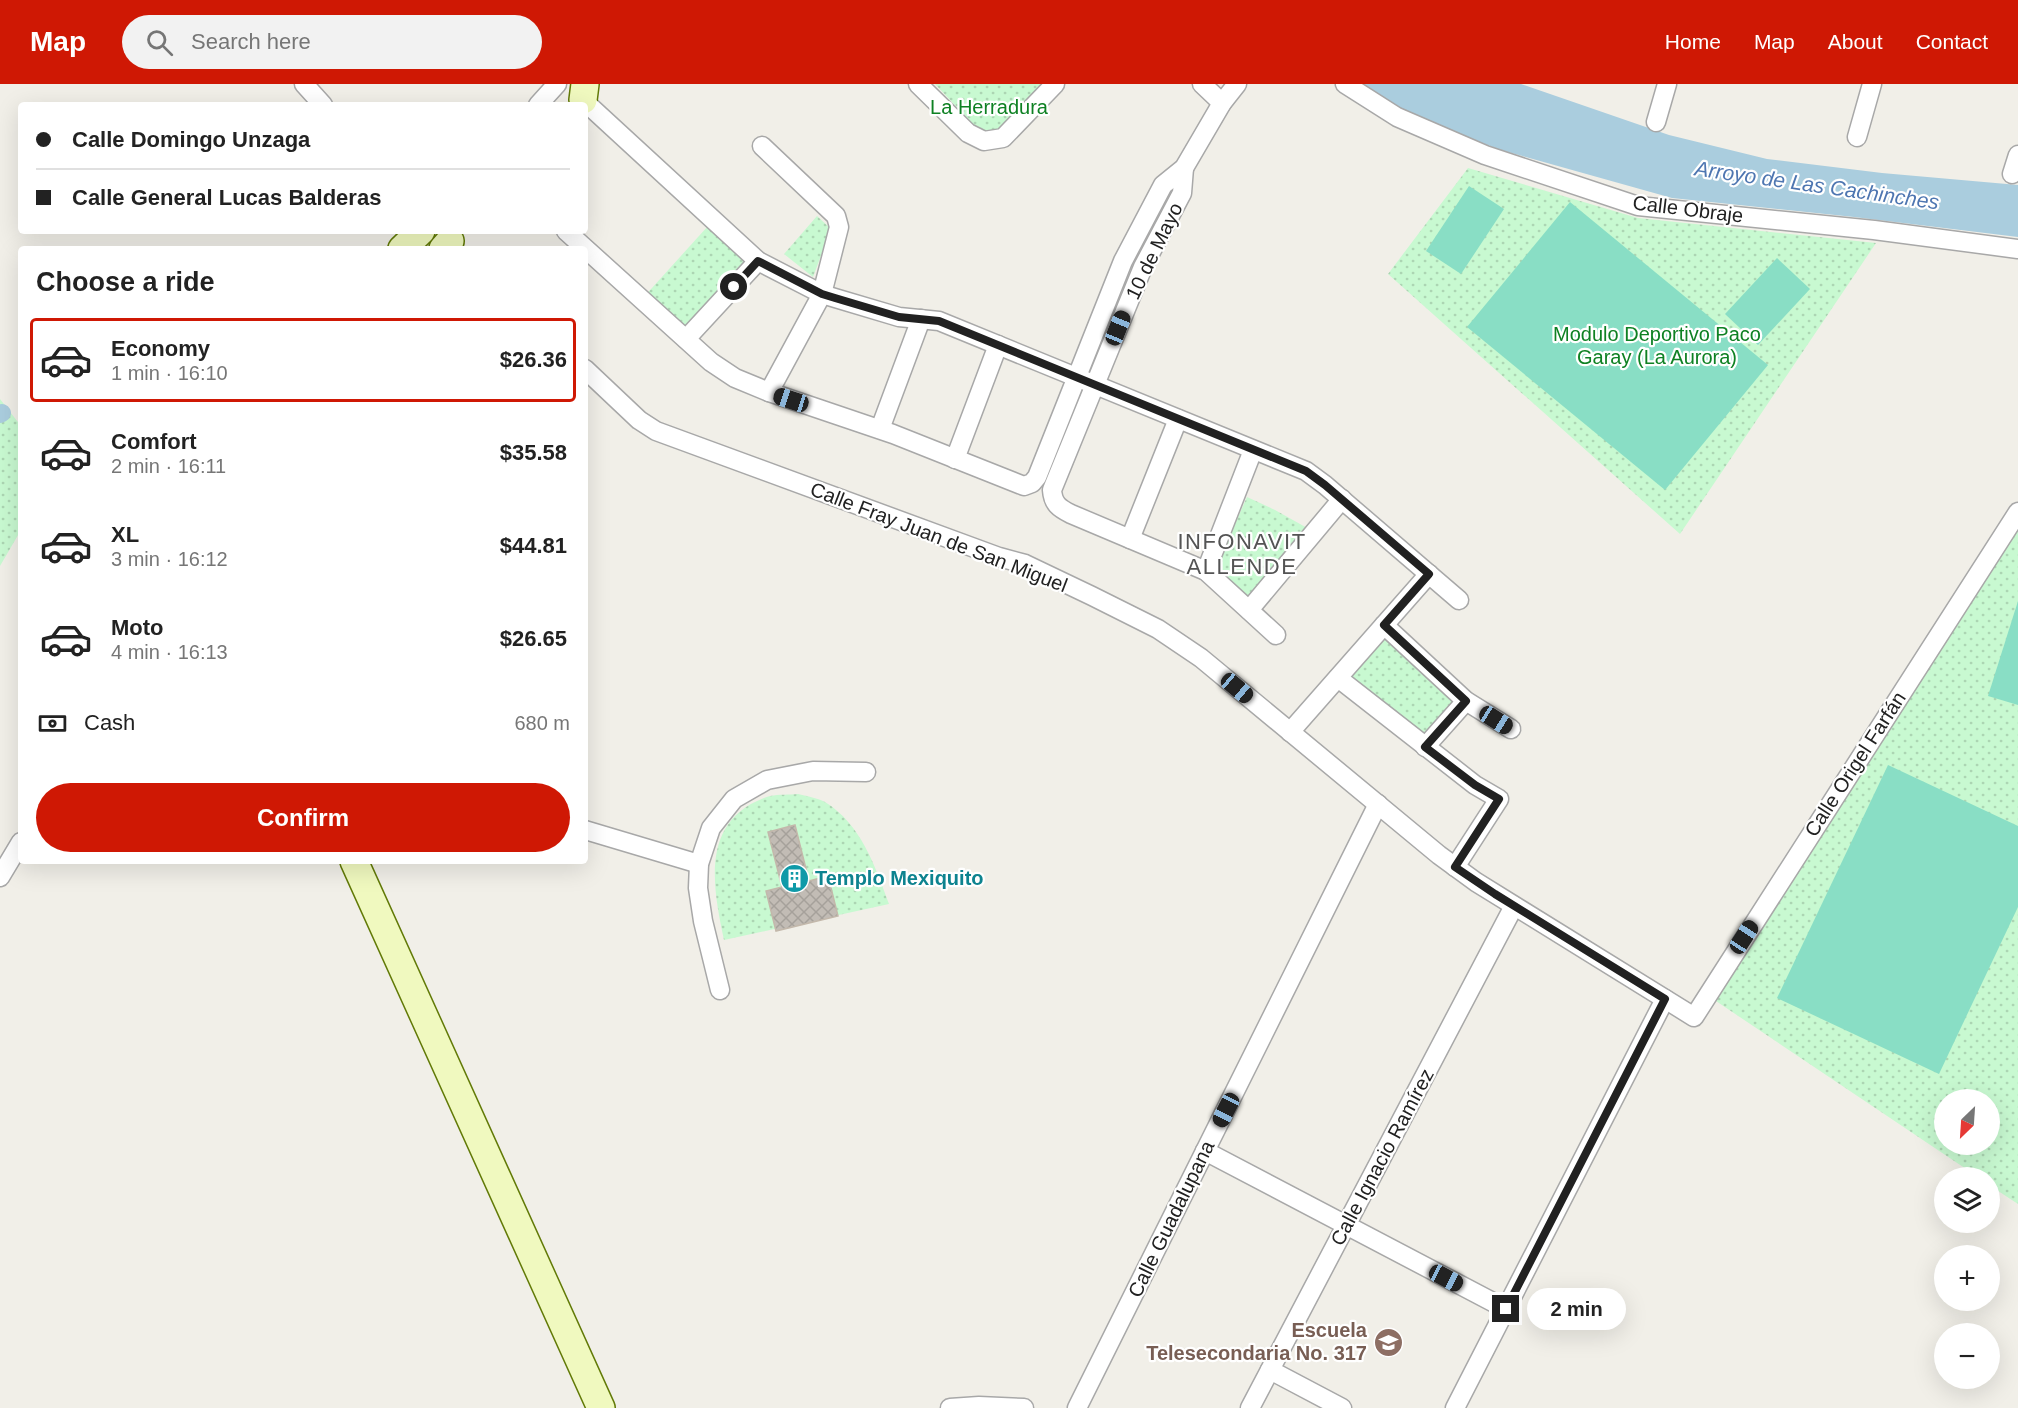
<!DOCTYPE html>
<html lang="en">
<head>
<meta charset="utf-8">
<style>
  body { margin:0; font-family:Arial,sans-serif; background:#f2f2f2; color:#222; height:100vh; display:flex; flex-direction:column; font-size:22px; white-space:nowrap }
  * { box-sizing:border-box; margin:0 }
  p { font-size:20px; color:#767676 }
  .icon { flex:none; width:33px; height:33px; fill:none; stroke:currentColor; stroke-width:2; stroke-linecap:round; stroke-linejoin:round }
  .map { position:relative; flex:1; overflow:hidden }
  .drawer { position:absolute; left:18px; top:162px; width:570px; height:618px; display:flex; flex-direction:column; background:#fff; border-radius:6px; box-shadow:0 6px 24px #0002 }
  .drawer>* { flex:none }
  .top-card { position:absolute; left:18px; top:18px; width:570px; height:132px; border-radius:6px; box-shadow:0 6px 24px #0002; display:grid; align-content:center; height:132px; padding:0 18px; background:#fff }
  .needle { width:39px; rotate:205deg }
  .controls { position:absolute; left:1934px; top:1005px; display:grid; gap:12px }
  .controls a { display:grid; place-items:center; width:66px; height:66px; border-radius:50%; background:#fff; box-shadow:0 6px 24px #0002; font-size:30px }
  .end { position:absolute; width:27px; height:27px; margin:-14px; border:8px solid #212121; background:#fff; box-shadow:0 0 0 3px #fff }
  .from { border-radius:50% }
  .bubble { position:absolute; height:42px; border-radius:21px; background:#fff; box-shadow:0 6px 24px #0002; font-size:20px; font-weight:800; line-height:42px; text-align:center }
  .car { position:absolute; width:18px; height:36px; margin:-18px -9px; border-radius:8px; box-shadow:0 0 4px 2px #0007; background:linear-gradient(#222 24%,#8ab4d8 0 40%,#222 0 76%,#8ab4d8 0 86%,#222 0) }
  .top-card b { display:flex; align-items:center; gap:21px; height:57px; font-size:22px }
  .top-card b+b { border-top:2px solid #e0e0e0 }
  .top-card i { width:15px; height:15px; background:#222 }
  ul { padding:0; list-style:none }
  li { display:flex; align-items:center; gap:18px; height:84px; margin:0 12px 9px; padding:0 6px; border:3px solid transparent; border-radius:6px }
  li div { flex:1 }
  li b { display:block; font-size:22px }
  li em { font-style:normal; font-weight:800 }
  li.current { border-color:#cf1804 }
  li>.icon { width:54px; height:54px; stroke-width:1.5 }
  h2 { padding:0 18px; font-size:27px; line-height:72px }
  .pay { display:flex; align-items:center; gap:15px; height:66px; padding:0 18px; font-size:22px }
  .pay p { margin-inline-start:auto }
  .primary-button { display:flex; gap:12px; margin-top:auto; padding:12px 18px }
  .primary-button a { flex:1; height:69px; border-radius:36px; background:#cf1804; color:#fff; font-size:24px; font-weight:800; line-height:69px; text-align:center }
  header { display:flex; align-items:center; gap:36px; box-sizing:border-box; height:84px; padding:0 30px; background:#cf1804; color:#fff }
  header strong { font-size:28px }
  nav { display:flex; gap:33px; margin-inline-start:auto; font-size:21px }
  .search { width:420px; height:54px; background:#f2f2f2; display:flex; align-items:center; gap:15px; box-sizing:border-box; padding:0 21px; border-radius:33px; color:#767676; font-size:22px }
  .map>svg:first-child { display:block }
  .park { fill:url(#park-dots); fill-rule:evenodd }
  .pitch { fill:#89dec5 }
  .water { fill:#aacdde }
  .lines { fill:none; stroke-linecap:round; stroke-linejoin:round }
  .canal { stroke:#aacdde; stroke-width:18 }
  .building { fill:url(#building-cross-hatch); stroke:#c3b8ab; stroke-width:1.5 }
  .street-casing { stroke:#a8a8a8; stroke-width:21 }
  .secondary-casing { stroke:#627a07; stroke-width:30 }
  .street { stroke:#fff; stroke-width:18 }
  .secondary { stroke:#f0f9bf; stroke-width:27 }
  .route { stroke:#212121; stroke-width:8 }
  .labels { text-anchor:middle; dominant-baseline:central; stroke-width:4.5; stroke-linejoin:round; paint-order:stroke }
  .park-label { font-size:20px; fill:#0e8123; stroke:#fff }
  .street-label { font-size:20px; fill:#212121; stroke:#fff }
  .culture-label { font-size:20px; font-weight:bold; fill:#0d838f; stroke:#fff; text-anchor:start }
  .education-label { font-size:20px; font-weight:bold; fill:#785e54; stroke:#fff; text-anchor:end }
  .water-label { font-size:21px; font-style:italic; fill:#4e76b1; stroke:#fff }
  .quarter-label { font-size:22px; letter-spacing:1.5px; fill:#545454; stroke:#fff }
</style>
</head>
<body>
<header>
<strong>Map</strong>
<div class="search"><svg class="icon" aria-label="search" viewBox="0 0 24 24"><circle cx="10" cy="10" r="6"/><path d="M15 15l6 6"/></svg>Search here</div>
<nav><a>Home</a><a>Map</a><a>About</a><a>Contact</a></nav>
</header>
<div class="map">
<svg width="2018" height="1324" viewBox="0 0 2018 1324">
  <defs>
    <pattern id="park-dots" width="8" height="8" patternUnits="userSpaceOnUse" patternTransform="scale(1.5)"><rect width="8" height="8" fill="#c8f9d1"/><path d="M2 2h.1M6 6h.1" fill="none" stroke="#acd5b3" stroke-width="1.8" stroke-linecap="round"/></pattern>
    <pattern id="building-cross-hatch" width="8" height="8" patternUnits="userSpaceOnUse" patternTransform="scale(1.5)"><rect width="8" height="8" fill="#c2bcb5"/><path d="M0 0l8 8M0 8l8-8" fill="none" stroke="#a6a19b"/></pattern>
  </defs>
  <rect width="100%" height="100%" fill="#f1efe8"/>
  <g class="park">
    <polygon points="935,0 1045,0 998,46 980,48"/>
    <polygon points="1468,84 1638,134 1876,159 1680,450 1388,190"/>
    <polygon points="817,132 831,145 813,193 784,170"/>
    <polygon points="708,142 758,177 686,255 642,215"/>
    <polygon points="0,315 21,342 21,446 0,482"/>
    <polygon points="1247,413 1275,426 1309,445 1246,523 1214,487"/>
    <path d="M 2018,428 L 2018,1120 L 1989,1101 L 1989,1094 L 1978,1093 L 1707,911 ZM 1944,1016 L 1989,1016 L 1989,1060 L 1944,1060 Z"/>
    <polygon points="1382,553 1462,621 1422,660 1345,593"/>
    <path d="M 798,710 C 806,712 817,714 825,718 C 861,740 875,782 889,820 L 724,856 C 712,800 700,734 770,712 C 779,710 789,711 798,710 Z"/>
  </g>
  <g class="pitch">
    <polygon points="1469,102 1504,125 1461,190 1426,167"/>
    <polygon points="1570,118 1768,281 1665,406 1467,243"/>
    <polygon points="1777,174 1810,205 1758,261 1725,230"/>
    <polygon points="2018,517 2018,621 1988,612"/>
    <polygon points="1888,681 2018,742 2018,823 1939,990 1777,914"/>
  </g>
  <polygon class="water" points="1360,0 1521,0 1669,51 1767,75 1882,89 2018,101 2018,153 1854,133 1672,114 1501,66 1405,30"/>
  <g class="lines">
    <polyline class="canal" points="0,330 2,329"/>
  </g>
  <polygon class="building" points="795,741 809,797 828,792 838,832 776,847 766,807 782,803 768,748"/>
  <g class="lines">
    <defs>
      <g id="street">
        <polyline points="304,0 323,21"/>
        <polyline points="918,0 968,49 984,57 1003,54 1055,0"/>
        <polyline points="1202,0 1222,19"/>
        <polyline points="1345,0 1397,33 1485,71 1638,122 1874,146 2018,165"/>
        <polyline points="583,16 758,177 822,210 835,214 899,233 939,237 1306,387 1325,401 1459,516"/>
        <polyline points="538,21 557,0"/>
        <polyline points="1656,38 1667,0"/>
        <polyline points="1857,53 1872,0"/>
        <polyline points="762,62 836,132 839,143 822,210 769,308"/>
        <path d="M 1184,84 L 1182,109 L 1143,183 L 1052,406 C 1053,420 1059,424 1071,430 L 1206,487 L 1276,551"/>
        <polyline points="2012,90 2018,71"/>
        <polyline points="566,147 711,278 735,294 769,308 893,350 1024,402 1032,399 1037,393 1123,177 1163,101 1184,84 1222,19 1237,0"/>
        <polyline points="686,255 758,177"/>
        <polyline points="585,285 639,336 656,347 999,473 1025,480 1092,512 1158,545 1201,574 1439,771 1476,798 1694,933 2018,428"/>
        <polyline points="880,345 921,235"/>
        <polyline points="955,375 998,261"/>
        <polyline points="1130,455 1178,335"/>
        <polyline points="1206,487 1253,366"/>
        <polyline points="1249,526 1342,415"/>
        <polyline points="1384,541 1466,617 1511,645"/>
        <polyline points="1338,594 1475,701 1499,715 1455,783"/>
        <polyline points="1290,648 1429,490"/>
        <polyline points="1425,663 1466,617"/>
        <polyline points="585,746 699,780"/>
        <polyline points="0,793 21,758"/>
        <polyline points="720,906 703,837 698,804 699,780 711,744 734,715 767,696 813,687 866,688"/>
        <polyline points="1205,1067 1506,1225"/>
        <polyline points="1270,1286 1342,1324"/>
        <polyline points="950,1324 979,1322 1024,1324"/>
        <polyline points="1077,1324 1378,720"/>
        <polyline points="1250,1324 1514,822"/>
        <polyline points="1455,1324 1665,915"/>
      </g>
      <g id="secondary">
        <polyline points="583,16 585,0"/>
        <polyline points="402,165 421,147"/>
        <polyline points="443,165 450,157"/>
        <polyline points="354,777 601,1324"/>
      </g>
    </defs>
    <use href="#street" class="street-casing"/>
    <use href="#secondary" class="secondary-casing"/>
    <use href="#street" class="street"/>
    <use href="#secondary" class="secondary"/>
  </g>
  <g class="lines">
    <polyline class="route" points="734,203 758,177 822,210 835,214 899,233 939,237 1306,387 1325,401 1429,490 1384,541 1466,617 1425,663 1475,701 1499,715 1455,783 1495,810 1665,915 1506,1225"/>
  </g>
  <defs>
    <symbol id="building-disc" viewBox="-11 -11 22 22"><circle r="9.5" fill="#0f9aa8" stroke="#fff"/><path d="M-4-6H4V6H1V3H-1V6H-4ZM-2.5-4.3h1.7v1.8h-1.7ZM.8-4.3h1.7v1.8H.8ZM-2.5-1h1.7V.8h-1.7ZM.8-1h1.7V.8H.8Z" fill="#fff"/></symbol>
    <symbol id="school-disc" viewBox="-11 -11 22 22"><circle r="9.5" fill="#8d6e63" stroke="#fff"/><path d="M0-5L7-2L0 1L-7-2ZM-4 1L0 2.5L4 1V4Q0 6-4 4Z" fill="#fff"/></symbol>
  </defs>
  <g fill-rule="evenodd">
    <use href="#building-disc" x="778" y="778" width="33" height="33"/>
    <use href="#school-disc" x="1372" y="1242" width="33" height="33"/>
  </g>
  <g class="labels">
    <g class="park-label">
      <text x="989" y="23">La Herradura</text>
      <text x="1657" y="250">Modulo Deportivo Paco<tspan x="1657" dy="23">Garay (La Aurora)</tspan></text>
    </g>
    <g class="street-label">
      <text transform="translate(1688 125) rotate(7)">Calle Obraje</text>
      <text transform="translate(1154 167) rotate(-64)">10 de Mayo</text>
      <text transform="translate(939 453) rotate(21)">Calle Fray Juan de San Miguel</text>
      <text transform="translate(1855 680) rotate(-57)">Calle Origel Farfán</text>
      <text transform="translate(1382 1073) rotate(-62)">Calle Ignacio Ramírez</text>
      <text transform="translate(1171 1135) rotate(-64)">Calle Guadalupana</text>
    </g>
    <g class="culture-label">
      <text x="815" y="794">Templo Mexiquito</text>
    </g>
    <g class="education-label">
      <text x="1367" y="1246">Escuela<tspan x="1367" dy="23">Telesecondaria No. 317</tspan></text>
    </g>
    <g class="water-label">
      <text transform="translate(1817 101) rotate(8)">Arroyo de Las Cachinches</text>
    </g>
    <g class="quarter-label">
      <text x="1242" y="457">INFONAVIT<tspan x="1242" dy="25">ALLENDE</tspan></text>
    </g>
  </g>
</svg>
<div class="controls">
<a><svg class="needle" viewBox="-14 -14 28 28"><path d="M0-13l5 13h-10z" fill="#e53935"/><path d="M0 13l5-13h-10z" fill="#767676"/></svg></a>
<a><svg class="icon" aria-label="layers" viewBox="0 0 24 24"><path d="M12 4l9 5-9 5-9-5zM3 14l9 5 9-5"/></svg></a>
<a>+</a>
<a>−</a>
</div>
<i class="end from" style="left:734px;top:203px"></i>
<i class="end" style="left:1506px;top:1225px"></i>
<div class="bubble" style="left:1527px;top:1204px;width:99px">2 min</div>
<i class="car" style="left:1118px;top:244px;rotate:22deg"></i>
<i class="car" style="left:791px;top:316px;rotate:288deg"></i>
<i class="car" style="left:1237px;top:604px;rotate:130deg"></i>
<i class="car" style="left:1496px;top:636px;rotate:122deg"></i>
<i class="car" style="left:1744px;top:853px;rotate:33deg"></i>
<i class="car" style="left:1226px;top:1026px;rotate:207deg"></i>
<i class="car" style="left:1446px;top:1194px;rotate:118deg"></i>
<div class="top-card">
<b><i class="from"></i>Calle Domingo Unzaga</b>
<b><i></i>Calle General Lucas Balderas</b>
</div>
<section class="drawer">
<h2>Choose a ride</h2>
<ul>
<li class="current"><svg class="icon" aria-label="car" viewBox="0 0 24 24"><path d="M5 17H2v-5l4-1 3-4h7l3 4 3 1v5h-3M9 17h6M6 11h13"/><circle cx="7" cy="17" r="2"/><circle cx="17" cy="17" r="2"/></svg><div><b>Economy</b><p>1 min · 16:10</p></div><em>$26.36</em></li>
<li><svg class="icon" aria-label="car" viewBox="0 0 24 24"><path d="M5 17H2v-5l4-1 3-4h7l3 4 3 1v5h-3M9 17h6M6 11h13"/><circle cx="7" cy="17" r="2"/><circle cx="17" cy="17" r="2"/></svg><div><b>Comfort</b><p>2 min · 16:11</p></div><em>$35.58</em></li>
<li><svg class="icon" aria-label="car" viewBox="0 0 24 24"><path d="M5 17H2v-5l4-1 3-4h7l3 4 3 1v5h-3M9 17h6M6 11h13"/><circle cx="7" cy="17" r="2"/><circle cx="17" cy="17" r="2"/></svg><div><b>XL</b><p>3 min · 16:12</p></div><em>$44.81</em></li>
<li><svg class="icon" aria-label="car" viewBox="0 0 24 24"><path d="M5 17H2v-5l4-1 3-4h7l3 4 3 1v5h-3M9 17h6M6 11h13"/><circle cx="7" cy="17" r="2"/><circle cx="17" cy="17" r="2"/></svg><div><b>Moto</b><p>4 min · 16:13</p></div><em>$26.65</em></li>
</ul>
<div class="pay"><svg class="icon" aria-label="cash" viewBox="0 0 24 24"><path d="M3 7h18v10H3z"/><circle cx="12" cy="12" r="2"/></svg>Cash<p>680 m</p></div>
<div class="primary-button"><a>Confirm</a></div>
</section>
</div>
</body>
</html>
